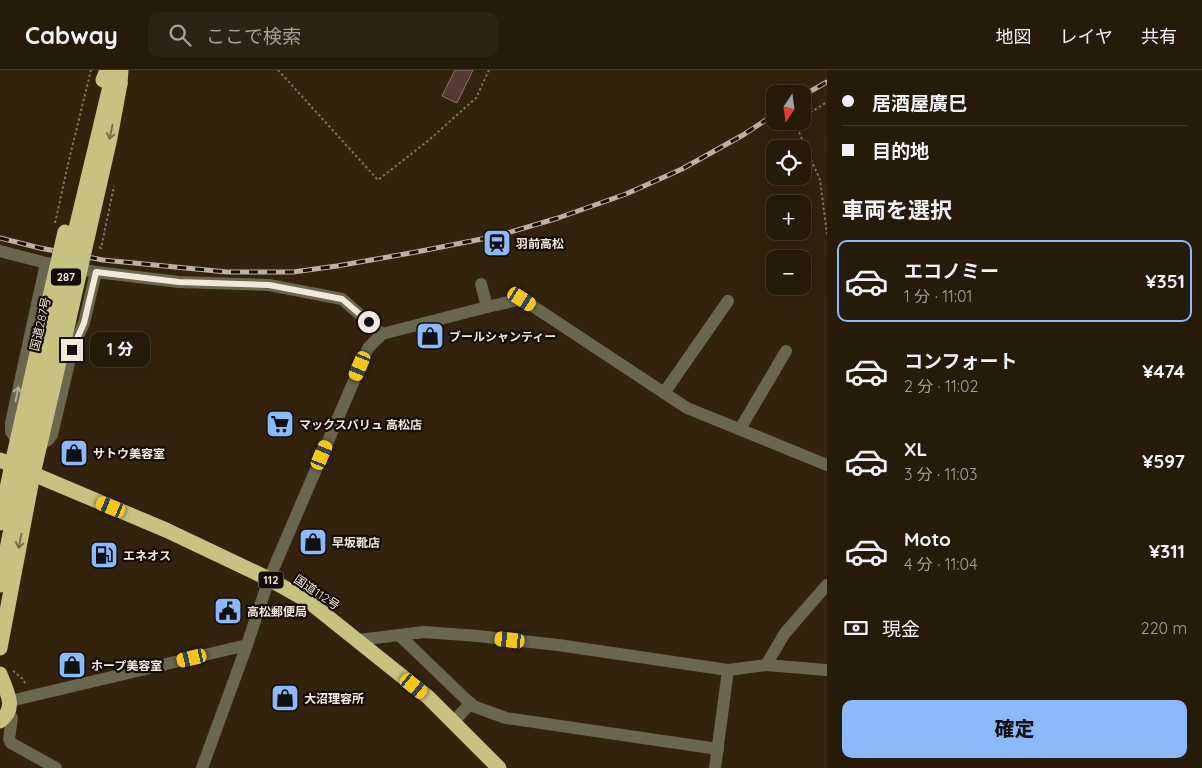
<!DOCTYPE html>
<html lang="ja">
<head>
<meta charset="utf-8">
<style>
  body { margin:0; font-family:Quicksand,"Noto Sans JP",sans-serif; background:#2e2312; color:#f1f3f6; height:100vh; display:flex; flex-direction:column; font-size:19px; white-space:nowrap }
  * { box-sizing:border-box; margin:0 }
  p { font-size:16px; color:#a4a19c }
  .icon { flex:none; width:28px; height:28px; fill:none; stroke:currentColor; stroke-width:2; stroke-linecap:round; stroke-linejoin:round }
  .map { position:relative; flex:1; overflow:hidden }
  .sheet { display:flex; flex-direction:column; background:#261a09; width:375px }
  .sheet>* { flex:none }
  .guide { display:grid; align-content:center; height:110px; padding:0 15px; background:#261a09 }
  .needle { width:32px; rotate:193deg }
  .fabs { position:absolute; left:766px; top:15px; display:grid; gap:10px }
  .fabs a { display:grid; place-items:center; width:45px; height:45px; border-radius:10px; background:#261a09; box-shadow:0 5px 20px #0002,0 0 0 1px #42382a; font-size:25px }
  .end { position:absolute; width:22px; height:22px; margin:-11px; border:6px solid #f4e8db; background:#111; box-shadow:0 0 0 2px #111 }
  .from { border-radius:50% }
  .bubble { position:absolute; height:35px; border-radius:10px; background:#261a09; box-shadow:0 5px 20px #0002,0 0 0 1px #42382a; font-size:16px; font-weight:800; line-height:35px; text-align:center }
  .car { position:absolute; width:15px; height:30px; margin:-15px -8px; border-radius:6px; box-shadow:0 0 4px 1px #0007; background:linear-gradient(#f5c518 24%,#345 0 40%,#f5c518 0 76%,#345 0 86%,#f5c518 0) }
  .guide b { display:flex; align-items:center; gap:18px; height:48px; font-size:19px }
  .guide b+b { border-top:1px solid #42382a }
  .guide i { width:12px; height:12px; background:#f1f3f6 }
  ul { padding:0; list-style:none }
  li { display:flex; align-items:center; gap:15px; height:82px; margin:0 10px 8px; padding:0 5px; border:2px solid transparent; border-radius:10px }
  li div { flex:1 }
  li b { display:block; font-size:19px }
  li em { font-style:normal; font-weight:800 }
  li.active { border-color:#8cb9fc }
  li>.icon { width:45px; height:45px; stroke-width:1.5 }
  h2 { padding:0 15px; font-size:22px; line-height:60px }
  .pay { display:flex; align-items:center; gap:12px; height:55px; padding:0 15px; font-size:19px }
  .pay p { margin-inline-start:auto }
  .action { display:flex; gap:10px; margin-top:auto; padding:10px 15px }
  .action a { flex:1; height:58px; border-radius:10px; background:#8cb9fc; color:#111; font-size:20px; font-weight:800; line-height:58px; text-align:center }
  header { display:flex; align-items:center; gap:30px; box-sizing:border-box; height:70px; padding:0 25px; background:#261a09; border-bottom:1px solid #42382a }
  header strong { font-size:24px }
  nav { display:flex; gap:28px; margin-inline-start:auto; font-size:18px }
  .search { width:350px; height:45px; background:#2e2312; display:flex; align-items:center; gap:12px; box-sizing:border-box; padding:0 18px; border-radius:10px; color:#a4a19c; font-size:19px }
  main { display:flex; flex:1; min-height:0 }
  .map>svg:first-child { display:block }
  .building { fill:#563932; stroke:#92726a }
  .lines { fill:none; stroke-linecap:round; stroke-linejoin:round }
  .path { stroke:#817260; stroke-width:2; stroke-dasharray:2.5 2.5; stroke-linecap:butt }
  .minor { stroke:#69674e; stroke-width:12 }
  .highway { stroke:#c7c282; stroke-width:15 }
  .rail-casing { stroke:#beb1a1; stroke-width:5 }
  .rail { stroke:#150d05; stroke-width:3; stroke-dasharray:9; stroke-linecap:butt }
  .highway-bridge { stroke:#c7c282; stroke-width:15 }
  .oneway { stroke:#77714a }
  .oneway2 { stroke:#b5ae9c }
  .route { stroke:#f4e8db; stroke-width:6 }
  .labels { text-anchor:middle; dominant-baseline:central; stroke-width:4.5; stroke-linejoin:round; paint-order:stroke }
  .shield { fill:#150d05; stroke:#b1a69b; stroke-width:1 }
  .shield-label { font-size:11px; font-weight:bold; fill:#f4e8db }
  .poi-label { font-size:12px; font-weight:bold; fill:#f4e8db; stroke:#150d05; text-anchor:start }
  .street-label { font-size:12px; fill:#f4e8db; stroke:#150d05 }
</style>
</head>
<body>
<header>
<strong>Cabway</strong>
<div class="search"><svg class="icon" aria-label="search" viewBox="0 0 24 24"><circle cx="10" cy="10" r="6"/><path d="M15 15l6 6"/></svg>ここで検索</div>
<nav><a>地図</a><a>レイヤ</a><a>共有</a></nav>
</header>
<main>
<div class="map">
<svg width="827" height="698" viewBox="0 0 827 698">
  <rect width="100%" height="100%" fill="#33220c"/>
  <polygon class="building" points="455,0 473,0 457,33 442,26"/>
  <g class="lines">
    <g class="path">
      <polyline points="278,0 378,110 429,70 476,28 489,0"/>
      <polyline points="802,48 827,32"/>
      <polyline points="795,53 820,110 827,164"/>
      <polyline points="785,59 798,51"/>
      <polyline points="55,153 69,90 91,0"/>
      <polyline points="99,177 101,178 114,116"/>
      <polyline points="13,601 23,609 26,615"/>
    </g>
    <g class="minor">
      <polyline points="0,181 46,193 96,202 179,212 269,215 342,229 382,264"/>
      <polyline points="481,214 487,237"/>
      <polyline points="664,323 728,231"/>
      <polyline points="740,359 786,281"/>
      <polyline points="17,370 11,362 11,353 46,193"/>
      <polyline points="40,375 48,370 52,365 72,280 84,253 96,202"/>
      <polyline points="399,565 473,636 506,648 718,679"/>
      <polyline points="358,570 424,562 478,566 558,575 728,600 766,595 785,563 827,515"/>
      <polyline points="766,595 827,600"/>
      <polyline points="10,631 247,575 269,509 368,278 382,264 487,237 522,229 687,338 827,395"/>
      <polyline points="8,644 12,648 9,669 11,673 56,698"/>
      <polyline points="453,652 471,633"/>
      <polyline points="202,698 247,575"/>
      <polyline points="715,698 728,600"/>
    </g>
    <g class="highway">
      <polyline points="103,10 107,0"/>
      <polyline points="120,14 121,0"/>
      <polyline points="0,390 166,460 269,509 308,531 428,627 499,698"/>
      <polyline points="0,453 12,394 45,248"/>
      <polyline points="0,515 22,402"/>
      <polyline points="0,578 33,404 68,253"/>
      <path d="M 0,604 C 6,621 18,638 0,651"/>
    </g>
    <defs>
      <g id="rail">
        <polyline points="802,26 827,12"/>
        <polyline points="0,168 40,178 103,190 227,202 293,202 337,196 416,182 497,166 558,148 626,124 682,99 743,65 775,44"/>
      </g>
    </defs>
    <use href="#rail" class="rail-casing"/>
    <use href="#rail" class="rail"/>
    <g class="highway-bridge">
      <polyline points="45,248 65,162"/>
      <polyline points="68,253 110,68 120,14"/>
      <polyline points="22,402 74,167 111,12"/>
    </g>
  </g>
  <defs><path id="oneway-shaft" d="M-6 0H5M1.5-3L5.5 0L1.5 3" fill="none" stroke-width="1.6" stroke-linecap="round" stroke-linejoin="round" transform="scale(1.25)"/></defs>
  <g class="oneway">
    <use href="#oneway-shaft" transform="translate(111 62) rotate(102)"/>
    <use href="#oneway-shaft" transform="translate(20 471) rotate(101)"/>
  </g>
  <use class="oneway2" href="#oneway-shaft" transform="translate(17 324) rotate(-78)"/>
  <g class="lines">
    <polyline class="route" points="72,280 84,253 96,202 179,212 269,215 342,229 369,252"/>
  </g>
  <defs>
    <symbol id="station-square" viewBox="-11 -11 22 22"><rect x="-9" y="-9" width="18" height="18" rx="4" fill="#8cb9fc" stroke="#150d05"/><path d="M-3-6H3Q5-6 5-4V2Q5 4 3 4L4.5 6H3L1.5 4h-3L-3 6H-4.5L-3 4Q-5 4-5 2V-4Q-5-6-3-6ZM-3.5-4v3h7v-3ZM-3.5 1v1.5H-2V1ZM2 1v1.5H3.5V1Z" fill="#111"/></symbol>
    <symbol id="shop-square" viewBox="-11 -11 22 22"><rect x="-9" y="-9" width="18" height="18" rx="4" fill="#8cb9fc" stroke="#150d05"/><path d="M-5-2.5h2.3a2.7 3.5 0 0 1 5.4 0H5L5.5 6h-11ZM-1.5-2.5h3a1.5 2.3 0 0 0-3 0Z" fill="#111"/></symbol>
    <symbol id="supermarket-square" viewBox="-11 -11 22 22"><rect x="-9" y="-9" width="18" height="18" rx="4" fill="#8cb9fc" stroke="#150d05"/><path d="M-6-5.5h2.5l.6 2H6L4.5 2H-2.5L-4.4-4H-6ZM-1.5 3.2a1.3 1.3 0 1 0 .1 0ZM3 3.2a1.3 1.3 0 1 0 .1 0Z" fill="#111"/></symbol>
    <symbol id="fuel-square" viewBox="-11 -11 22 22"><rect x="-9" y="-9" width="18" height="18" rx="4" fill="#8cb9fc" stroke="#150d05"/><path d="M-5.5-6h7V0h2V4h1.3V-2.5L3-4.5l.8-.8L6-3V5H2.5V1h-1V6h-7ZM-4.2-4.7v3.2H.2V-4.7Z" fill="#111"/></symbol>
    <symbol id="civic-square" viewBox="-11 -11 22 22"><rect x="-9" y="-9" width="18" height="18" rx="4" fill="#8cb9fc" stroke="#150d05"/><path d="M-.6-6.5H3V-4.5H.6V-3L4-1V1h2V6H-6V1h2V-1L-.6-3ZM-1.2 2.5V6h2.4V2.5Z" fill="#111"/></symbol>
  </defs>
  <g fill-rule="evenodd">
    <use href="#station-square" x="481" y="157" width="32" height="32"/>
    <use href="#shop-square" x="414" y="250" width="32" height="32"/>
    <use href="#supermarket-square" x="264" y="338" width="32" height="32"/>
    <use href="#shop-square" x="58" y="367" width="32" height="32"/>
    <use href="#shop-square" x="297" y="456" width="32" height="32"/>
    <use href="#fuel-square" x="88" y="469" width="32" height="32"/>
    <use href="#civic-square" x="212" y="525" width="32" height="32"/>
    <use href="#shop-square" x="56" y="579" width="32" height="32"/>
    <use href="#shop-square" x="269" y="612" width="32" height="32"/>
  </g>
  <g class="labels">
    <g class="shield">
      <rect x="51" y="198.5" width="30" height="17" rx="4"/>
      <rect x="258.5" y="501.5" width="25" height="17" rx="4"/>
    </g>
    <g class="shield-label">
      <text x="66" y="207">287</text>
      <text x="271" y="510">112</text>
    </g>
    <g class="poi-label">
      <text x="516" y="173">羽前高松</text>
      <text x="449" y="266">ブールシャンティー</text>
      <text x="299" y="354">マックスバリュ 高松店</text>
      <text x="93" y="383">サトウ美容室</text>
      <text x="332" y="472">早坂靴店</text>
      <text x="123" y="485">エネオス</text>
      <text x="247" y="541">高松郵便局</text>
      <text x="91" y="595">ホープ美容室</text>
      <text x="304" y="628">大沼理容所</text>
    </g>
    <g class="street-label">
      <text transform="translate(40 254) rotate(-77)">国道287号</text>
      <text transform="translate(317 522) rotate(34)">国道112号</text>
    </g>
  </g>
</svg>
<div class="fabs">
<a><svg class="needle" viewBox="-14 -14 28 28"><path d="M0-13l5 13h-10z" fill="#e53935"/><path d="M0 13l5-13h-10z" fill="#a4a19c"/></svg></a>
<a><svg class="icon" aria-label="locate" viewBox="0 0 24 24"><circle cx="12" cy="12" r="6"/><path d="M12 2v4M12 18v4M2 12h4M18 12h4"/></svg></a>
<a>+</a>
<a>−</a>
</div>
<i class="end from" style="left:369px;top:252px"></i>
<i class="end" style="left:72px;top:280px"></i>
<div class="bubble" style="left:90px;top:262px;width:60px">1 分</div>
<i class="car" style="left:522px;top:229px;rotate:123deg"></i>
<i class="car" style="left:360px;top:296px;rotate:203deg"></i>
<i class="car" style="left:322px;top:385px;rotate:23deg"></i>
<i class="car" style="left:111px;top:437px;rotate:292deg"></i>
<i class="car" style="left:510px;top:570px;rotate:276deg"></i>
<i class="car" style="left:192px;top:588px;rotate:257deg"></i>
<i class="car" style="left:414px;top:616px;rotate:129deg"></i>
</div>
<section class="sheet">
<div class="guide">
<b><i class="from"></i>居酒屋廣巳</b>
<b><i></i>目的地</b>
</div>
<h2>車両を選択</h2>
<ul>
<li class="active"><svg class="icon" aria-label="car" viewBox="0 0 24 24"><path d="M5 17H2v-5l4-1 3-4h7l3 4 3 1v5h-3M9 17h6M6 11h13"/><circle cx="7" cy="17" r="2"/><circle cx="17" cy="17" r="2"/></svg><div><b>エコノミー</b><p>1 分 · 11:01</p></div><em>¥351</em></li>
<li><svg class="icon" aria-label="car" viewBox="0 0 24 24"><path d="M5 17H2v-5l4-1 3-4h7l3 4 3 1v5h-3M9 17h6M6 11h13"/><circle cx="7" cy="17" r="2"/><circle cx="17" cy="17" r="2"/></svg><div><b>コンフォート</b><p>2 分 · 11:02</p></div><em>¥474</em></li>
<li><svg class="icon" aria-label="car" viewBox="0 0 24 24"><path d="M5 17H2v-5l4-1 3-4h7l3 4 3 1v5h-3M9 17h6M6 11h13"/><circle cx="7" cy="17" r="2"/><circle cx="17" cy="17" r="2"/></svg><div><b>XL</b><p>3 分 · 11:03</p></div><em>¥597</em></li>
<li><svg class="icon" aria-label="car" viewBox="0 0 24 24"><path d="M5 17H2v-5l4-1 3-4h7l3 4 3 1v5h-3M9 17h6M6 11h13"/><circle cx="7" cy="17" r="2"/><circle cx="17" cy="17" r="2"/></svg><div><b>Moto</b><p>4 分 · 11:04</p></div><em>¥311</em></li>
</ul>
<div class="pay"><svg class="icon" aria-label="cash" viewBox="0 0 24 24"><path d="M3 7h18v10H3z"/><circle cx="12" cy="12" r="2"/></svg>現金<p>220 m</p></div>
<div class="action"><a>確定</a></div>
</section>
</main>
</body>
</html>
